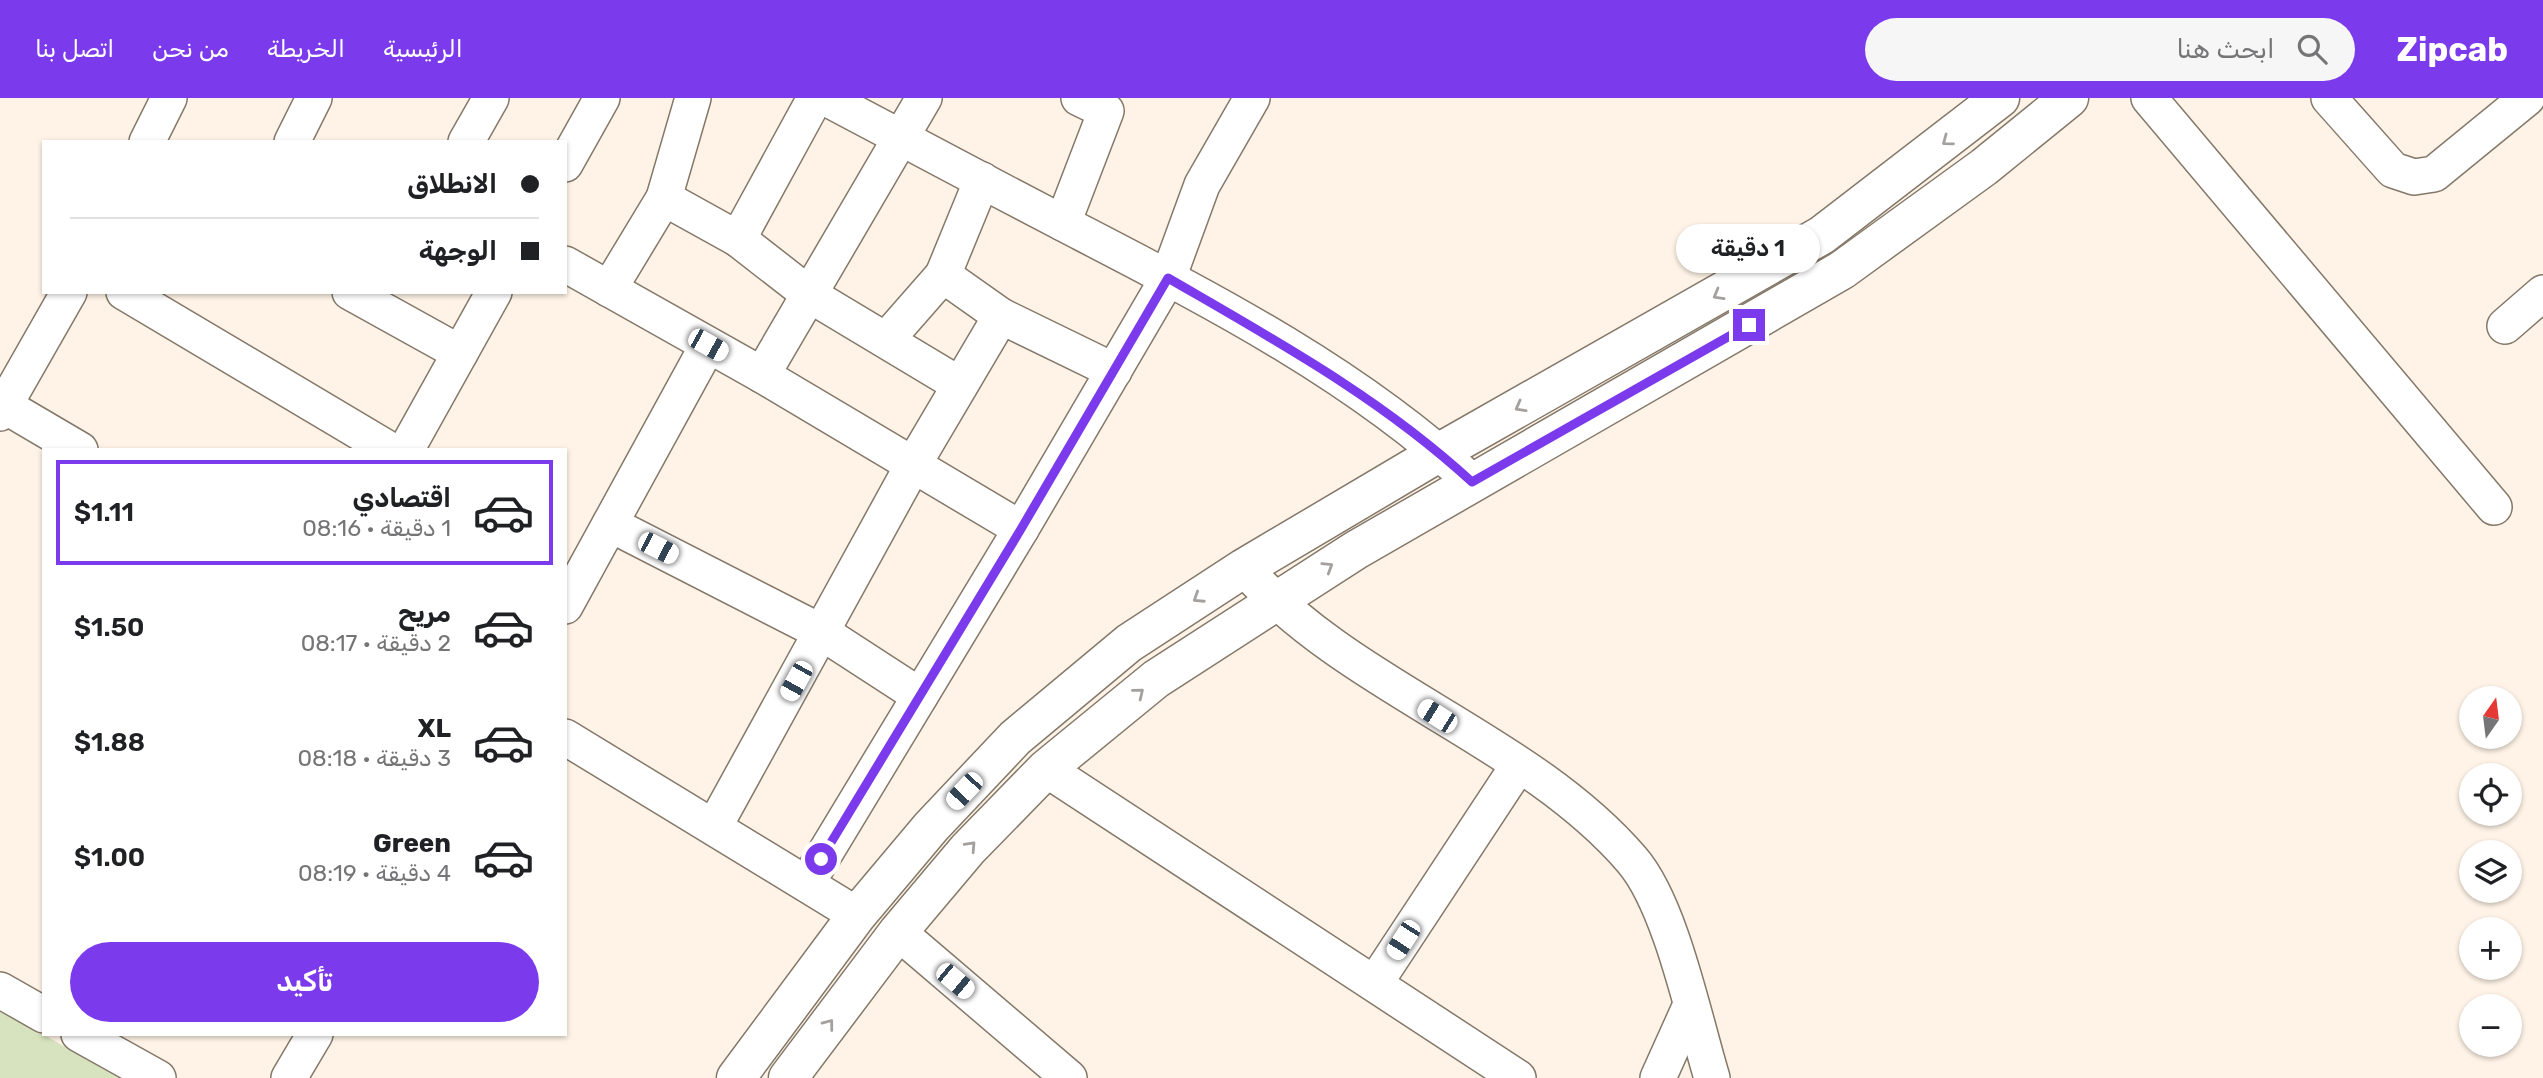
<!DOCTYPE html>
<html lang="ar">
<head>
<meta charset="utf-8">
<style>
  body { margin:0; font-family:Rubik,Vazirmatn,sans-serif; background:#f6f6f6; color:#202124; direction:rtl; height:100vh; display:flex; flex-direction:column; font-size:26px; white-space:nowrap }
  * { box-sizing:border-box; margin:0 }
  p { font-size:23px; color:#757577 }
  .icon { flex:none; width:38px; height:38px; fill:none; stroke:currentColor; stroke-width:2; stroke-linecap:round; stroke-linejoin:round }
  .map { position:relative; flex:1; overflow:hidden; direction:ltr }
  .details { position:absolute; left:42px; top:350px; width:525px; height:588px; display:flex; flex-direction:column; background:#fff; border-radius:0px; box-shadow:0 2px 5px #0004; direction:rtl }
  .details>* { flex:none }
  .hud { position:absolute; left:42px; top:42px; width:525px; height:154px; border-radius:0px; box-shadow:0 2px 5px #0004; direction:rtl; display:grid; align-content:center; height:154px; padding:0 28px; background:#fff }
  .needle { width:46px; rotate:14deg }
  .controls { position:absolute; left:2459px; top:588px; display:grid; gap:14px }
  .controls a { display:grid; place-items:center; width:63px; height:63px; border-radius:50%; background:#fff; box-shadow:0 2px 5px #0004; font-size:35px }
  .end { position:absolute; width:32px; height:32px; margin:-16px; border:9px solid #7c3aed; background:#fff; box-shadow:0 0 0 4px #fff }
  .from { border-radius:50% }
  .bubble { position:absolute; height:49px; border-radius:24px; background:#fff; box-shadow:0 2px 5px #0004; font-size:23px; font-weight:600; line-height:49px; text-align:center; direction:rtl }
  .car { position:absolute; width:21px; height:42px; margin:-21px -10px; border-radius:9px; box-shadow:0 0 5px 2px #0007; background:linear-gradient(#fff 24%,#345 0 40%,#fff 0 76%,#345 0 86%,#fff 0) }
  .hud b { display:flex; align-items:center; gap:24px; height:66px; font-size:26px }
  .hud b+b { border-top:2px solid #e0e0e0 }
  .hud i { width:18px; height:18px; background:#202124 }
  ul { padding:12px 0 0; list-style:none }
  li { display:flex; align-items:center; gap:21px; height:105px; margin:0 14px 10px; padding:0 14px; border:4px solid transparent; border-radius:0px }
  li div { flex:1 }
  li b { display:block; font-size:26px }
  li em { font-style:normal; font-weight:600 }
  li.active { border-color:#7c3aed }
  li>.icon { width:63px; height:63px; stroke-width:1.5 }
  .button { display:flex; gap:14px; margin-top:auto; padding:14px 28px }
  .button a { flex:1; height:80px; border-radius:42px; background:#7c3aed; color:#fff; font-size:28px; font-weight:600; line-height:80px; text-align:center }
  header { display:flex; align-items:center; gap:42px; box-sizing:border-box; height:98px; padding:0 35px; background:#7c3aed; color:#fff }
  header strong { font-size:33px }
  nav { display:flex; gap:38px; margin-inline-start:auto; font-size:24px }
  .search { width:490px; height:63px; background:#f6f6f6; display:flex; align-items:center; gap:18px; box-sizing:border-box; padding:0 24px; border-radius:38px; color:#757577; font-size:26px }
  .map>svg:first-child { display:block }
  .pitch { fill:#d7e2be }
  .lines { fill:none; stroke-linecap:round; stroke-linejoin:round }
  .minor-casing { stroke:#847869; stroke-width:38 }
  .secondary-casing { stroke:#847869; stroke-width:41 }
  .minor { stroke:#fff; stroke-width:35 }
  .secondary { stroke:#fff; stroke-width:38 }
  .oneway { stroke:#a3a09d }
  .route { stroke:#7c3aed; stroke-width:9 }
</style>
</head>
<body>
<header>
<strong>Zipcab</strong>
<div class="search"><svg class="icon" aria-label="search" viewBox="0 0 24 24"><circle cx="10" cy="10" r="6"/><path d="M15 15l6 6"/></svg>ابحث هنا</div>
<nav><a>الرئيسية</a><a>الخريطة</a><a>من نحن</a><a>اتصل بنا</a></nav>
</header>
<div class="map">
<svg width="2543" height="980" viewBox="0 0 2543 980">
  <rect width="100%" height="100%" fill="#fef3e6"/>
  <polygon class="pitch" points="0,911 118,980 0,980"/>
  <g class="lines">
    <defs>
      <g id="minor">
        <polyline points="693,0 664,100 738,141 810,197 960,287"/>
        <path d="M 826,0 C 911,45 995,90 1080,134 C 1217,205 1358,278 1472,384"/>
        <polyline points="2149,0 2494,409"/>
        <polyline points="2329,0 2393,72 2414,79 2434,76 2527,0"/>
        <polyline points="147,44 169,0"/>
        <polyline points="292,44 314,0"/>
        <polyline points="466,44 491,0"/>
        <polyline points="565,66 602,0"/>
        <polyline points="982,82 943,177 1001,218"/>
        <polyline points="1063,125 1106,13 1079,0"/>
        <polyline points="738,141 815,0"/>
        <polyline points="565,166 762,277 1021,431"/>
        <polyline points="609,191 664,100"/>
        <polyline points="124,194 390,352"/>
        <polyline points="350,194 460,255"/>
        <polyline points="2505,228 2543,195"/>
        <polyline points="886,242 943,177"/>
        <polyline points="762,277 924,0"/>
        <polyline points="0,305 80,352"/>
        <polyline points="0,315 69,194"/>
        <polyline points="406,352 494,194"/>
        <polyline points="610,426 823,535 920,598"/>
        <path d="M 1244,470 C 1351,591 1528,641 1632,762 C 1671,807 1694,921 1712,980"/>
        <polyline points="565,508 708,247"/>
        <polyline points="565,639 857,817"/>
        <polyline points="1046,671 1518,980"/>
        <polyline points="714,729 913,367 1001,218 1114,273"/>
        <polyline points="807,785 1021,431 1168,180 1202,87 1252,0"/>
        <polyline points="898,834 1069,980"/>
        <polyline points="1375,885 1518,668"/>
        <polyline points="0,892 44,917"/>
        <polyline points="79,936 158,980"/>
        <polyline points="289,980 315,936"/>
        <polyline points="1658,980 1690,909"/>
      </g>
      <g id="secondary">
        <polyline points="736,980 857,817 931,729 1015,640 1129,545 1244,470 1440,354 1822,137 2000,0"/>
        <polyline points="788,980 898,834 968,751 1046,671 1156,581 1356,452 1842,172 1984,69 2069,0"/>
      </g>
    </defs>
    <use href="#minor" class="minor-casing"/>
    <use href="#secondary" class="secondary-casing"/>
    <use href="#minor" class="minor"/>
    <use href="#secondary" class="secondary"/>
  </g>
  <defs><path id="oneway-chevron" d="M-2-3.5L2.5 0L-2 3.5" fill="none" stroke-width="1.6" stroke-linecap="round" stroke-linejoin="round" transform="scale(1.75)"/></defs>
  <g class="oneway">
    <use href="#oneway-chevron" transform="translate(1947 43) rotate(143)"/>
    <use href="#oneway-chevron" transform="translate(1718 197) rotate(150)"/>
    <use href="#oneway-chevron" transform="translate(1520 309) rotate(151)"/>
    <use href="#oneway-chevron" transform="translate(1328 469) rotate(-32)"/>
    <use href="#oneway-chevron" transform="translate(1198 500) rotate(147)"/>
    <use href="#oneway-chevron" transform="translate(1139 595) rotate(-39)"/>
    <use href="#oneway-chevron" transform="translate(971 748) rotate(-47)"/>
    <use href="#oneway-chevron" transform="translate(829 926) rotate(-53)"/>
  </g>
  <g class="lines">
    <path class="route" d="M 821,761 L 1021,431 L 1168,180 C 1275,242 1381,300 1472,384 L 1749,227"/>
  </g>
</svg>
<div class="controls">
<a><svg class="needle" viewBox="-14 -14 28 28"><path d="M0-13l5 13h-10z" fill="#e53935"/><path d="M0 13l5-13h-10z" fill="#757577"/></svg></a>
<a><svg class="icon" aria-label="locate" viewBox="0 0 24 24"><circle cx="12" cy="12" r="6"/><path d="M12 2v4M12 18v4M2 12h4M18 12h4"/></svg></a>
<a><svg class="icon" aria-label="layers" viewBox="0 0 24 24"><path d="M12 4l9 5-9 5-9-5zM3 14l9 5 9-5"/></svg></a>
<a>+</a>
<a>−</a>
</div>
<i class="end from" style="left:821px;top:761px"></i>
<i class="end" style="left:1749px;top:227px"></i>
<div class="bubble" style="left:1676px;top:126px;width:144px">1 دقيقة</div>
<i class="car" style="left:708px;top:247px;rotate:119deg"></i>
<i class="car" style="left:658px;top:450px;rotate:117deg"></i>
<i class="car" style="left:796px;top:583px;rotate:209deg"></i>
<i class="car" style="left:1437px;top:618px;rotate:302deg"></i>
<i class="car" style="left:964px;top:693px;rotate:223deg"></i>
<i class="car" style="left:1403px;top:842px;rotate:213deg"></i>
<i class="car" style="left:955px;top:883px;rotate:130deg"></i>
<div class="hud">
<b><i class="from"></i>الانطلاق</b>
<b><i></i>الوجهة</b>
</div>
<section class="details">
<ul>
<li class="active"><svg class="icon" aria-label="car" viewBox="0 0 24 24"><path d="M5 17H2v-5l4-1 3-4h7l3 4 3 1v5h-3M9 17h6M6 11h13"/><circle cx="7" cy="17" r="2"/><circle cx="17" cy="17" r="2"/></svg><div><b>اقتصادي</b><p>1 دقيقة · 08:16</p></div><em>$1.11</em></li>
<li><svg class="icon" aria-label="car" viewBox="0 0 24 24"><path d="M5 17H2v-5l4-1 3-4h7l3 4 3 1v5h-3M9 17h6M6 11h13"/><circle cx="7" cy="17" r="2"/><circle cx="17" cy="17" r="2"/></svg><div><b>مريح</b><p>2 دقيقة · 08:17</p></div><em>$1.50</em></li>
<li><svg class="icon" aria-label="car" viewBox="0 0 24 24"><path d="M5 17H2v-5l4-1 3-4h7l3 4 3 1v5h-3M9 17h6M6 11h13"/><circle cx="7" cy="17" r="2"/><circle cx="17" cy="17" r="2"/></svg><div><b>XL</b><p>3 دقيقة · 08:18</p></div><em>$1.88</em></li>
<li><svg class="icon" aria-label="car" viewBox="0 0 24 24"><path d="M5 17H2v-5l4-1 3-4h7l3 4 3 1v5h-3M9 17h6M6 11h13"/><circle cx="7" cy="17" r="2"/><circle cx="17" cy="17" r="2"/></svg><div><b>Green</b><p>4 دقيقة · 08:19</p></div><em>$1.00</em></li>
</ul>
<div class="button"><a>تأكيد</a></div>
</section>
</div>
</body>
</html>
